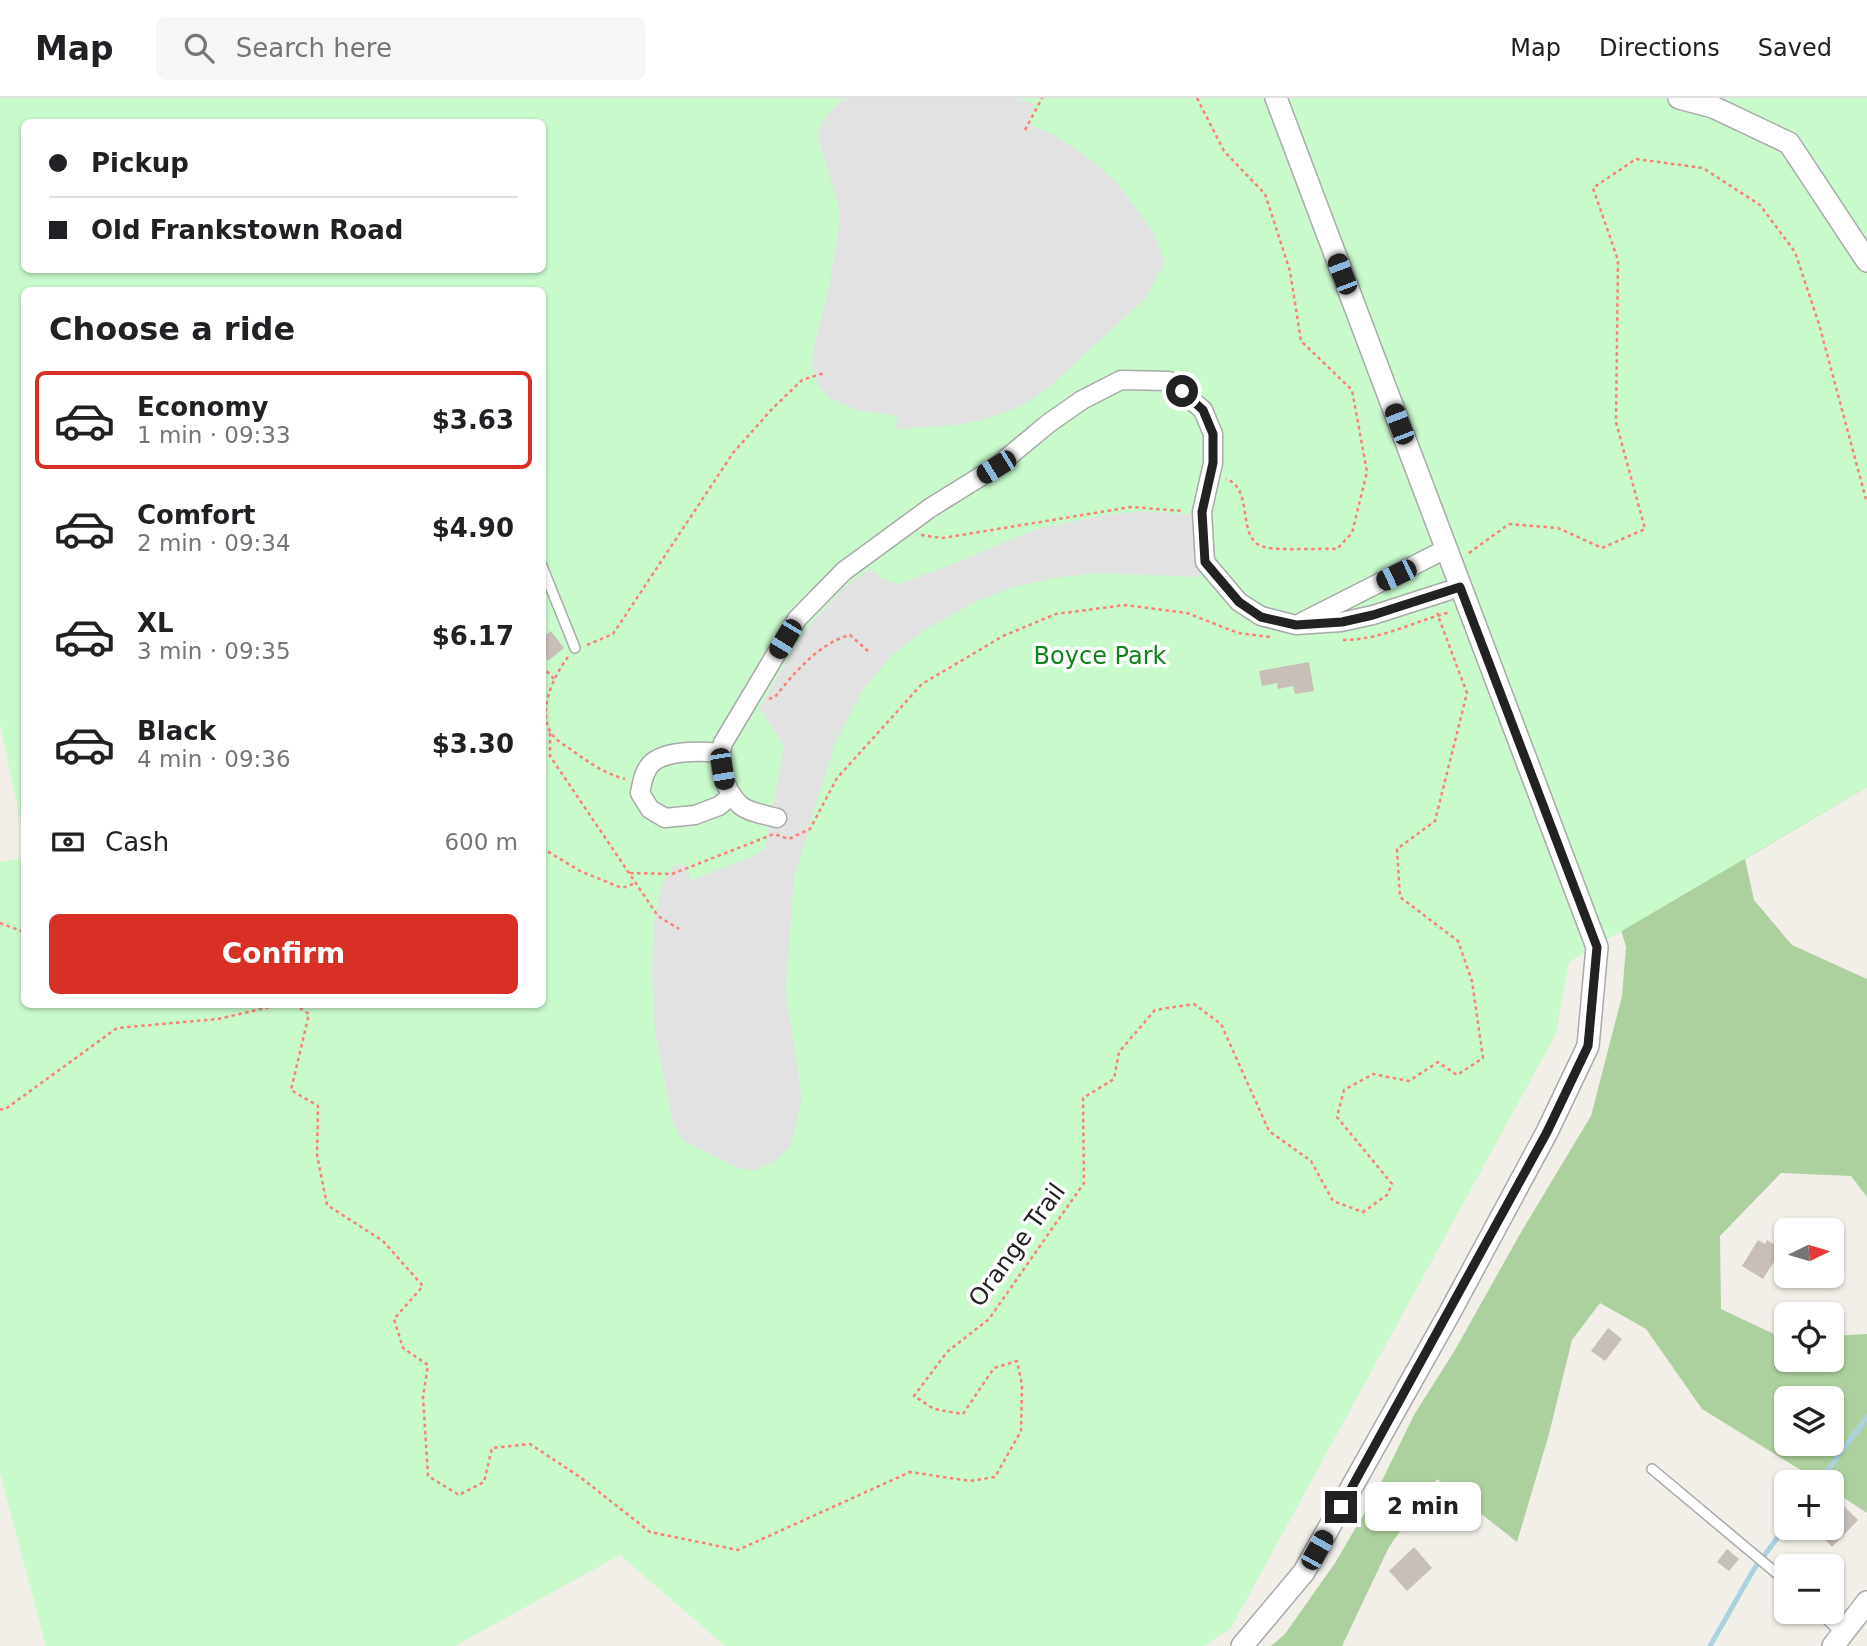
<!DOCTYPE html>
<html lang="en">
<head>
<meta charset="utf-8">
<style>
  body { margin:0; font-family:"DejaVu Sans",sans-serif; background:#f6f6f6; color:#202124; height:100vh; display:flex; flex-direction:column; font-size:26px; white-space:nowrap }
  * { box-sizing:border-box; margin:0 }
  p { font-size:23px; color:#757577 }
  .icon { flex:none; width:38px; height:38px; fill:none; stroke:currentColor; stroke-width:2; stroke-linecap:round; stroke-linejoin:round }
  .map { position:relative; flex:1; overflow:hidden }
  .details { position:absolute; left:21px; top:189px; width:525px; height:721px; display:flex; flex-direction:column; background:#fff; border-radius:10px; box-shadow:0 2px 5px #0004 }
  .details>* { flex:none }
  .top-card { position:absolute; left:21px; top:21px; width:525px; height:154px; border-radius:10px; box-shadow:0 2px 5px #0004; display:grid; align-content:center; height:154px; padding:0 28px; background:#fff }
  .needle { width:46px; rotate:85deg }
  .tools { position:absolute; left:1774px; top:1120px; display:grid; gap:14px }
  .tools a { display:grid; place-items:center; width:70px; height:70px; border-radius:10px; background:#fff; box-shadow:0 2px 5px #0004; font-size:35px }
  .end { position:absolute; width:32px; height:32px; margin:-16px; border:9px solid #222; background:#fff; box-shadow:0 0 0 4px #fff }
  .from { border-radius:50% }
  .bubble { position:absolute; height:49px; border-radius:10px; background:#fff; box-shadow:0 2px 5px #0004; font-size:23px; font-weight:800; line-height:49px; text-align:center }
  .car { position:absolute; width:21px; height:42px; margin:-21px -10px; border-radius:9px; box-shadow:0 0 5px 2px #0007; background:linear-gradient(#222 24%,#8ab4d8 0 40%,#222 0 76%,#8ab4d8 0 86%,#222 0) }
  .top-card b { display:flex; align-items:center; gap:24px; height:66px; font-size:26px }
  .top-card b+b { border-top:2px solid #e0e0e0 }
  .top-card i { width:18px; height:18px; background:#202124 }
  ul { padding:0; list-style:none }
  li { display:flex; align-items:center; gap:21px; height:98px; margin:0 14px 10px; padding:0 14px; border:4px solid transparent; border-radius:10px }
  li div { flex:1 }
  li b { display:block; font-size:26px }
  li em { font-style:normal; font-weight:800 }
  li.selected { border-color:#d93025 }
  li>.icon { width:63px; height:63px; stroke-width:1.5 }
  h2 { padding:0 28px; font-size:32px; line-height:84px }
  .pay { display:flex; align-items:center; gap:18px; height:77px; padding:0 28px; font-size:26px }
  .pay p { margin-inline-start:auto }
  .cta { display:flex; gap:14px; margin-top:auto; padding:14px 28px }
  .cta a { flex:1; height:80px; border-radius:10px; background:#d93025; color:#fff; font-size:28px; font-weight:800; line-height:80px; text-align:center }
  header { display:flex; align-items:center; gap:42px; box-sizing:border-box; height:98px; padding:0 35px; background:#fff; border-bottom:2px solid #e0e0e0 }
  header strong { font-size:33px }
  nav { display:flex; gap:38px; margin-inline-start:auto; font-size:24px }
  .search { width:490px; height:63px; background:#f6f6f6; display:flex; align-items:center; gap:18px; box-sizing:border-box; padding:0 24px; border-radius:10px; color:#757577; font-size:26px }
  .map>svg:first-child { display:block }
  .forest { fill:#add19e; fill-rule:evenodd }
  .park { fill:#c8facc; fill-rule:evenodd }
  .parking { fill:#e2e2e2 }
  .lines { fill:none; stroke-linecap:round; stroke-linejoin:round }
  .stream { stroke:#aad3df; stroke-width:5 }
  .building { fill:#c7bfb8 }
  .service-casing { stroke:#a9a9a9; stroke-width:12 }
  .minor-casing { stroke:#a9a9a9; stroke-width:21 }
  .tertiary-casing { stroke:#a9a9a9; stroke-width:24 }
  .path { stroke:#fa8072; stroke-width:2.5; stroke-dasharray:3.5 3.5; stroke-linecap:butt }
  .service { stroke:#fff; stroke-width:9 }
  .minor { stroke:#fff; stroke-width:18 }
  .tertiary { stroke:#fff; stroke-width:21 }
  .route { stroke:#222; stroke-width:9 }
  .labels { text-anchor:middle; dominant-baseline:central; stroke-width:7; stroke-linejoin:round; paint-order:stroke }
  .park-label { font-size:24px; fill:#0c8416; stroke:#fff }
  .street-label { font-size:24px; fill:#222; stroke:#fff }
</style>
</head>
<body>
<header>
<strong>Map</strong>
<div class="search"><svg class="icon" aria-label="search" viewBox="0 0 24 24"><circle cx="10" cy="10" r="6"/><path d="M15 15l6 6"/></svg>Search here</div>
<nav><a>Map</a><a>Directions</a><a>Saved</a></nav>
</header>
<div class="map">
<svg width="1867" height="1548" viewBox="0 0 1867 1548">
  <rect width="100%" height="100%" fill="#f2efe9"/>
  <path class="forest" d="M 1867,689 L 1745,761 L 1754,802 L 1792,847 L 1867,881 L 1867,1099 L 1851,1078 L 1781,1075 L 1720,1138 L 1721,1211 L 1778,1238 L 1787,1238 L 1787,1262 L 1832,1262 L 1832,1238 L 1867,1236 L 1867,1415 L 1832,1392 L 1832,1384 L 1820,1384 L 1702,1311 L 1646,1231 L 1600,1205 L 1572,1242 L 1549,1336 L 1517,1444 L 1437,1381 L 1389,1449 L 1342,1548 L 1271,1548 L 1285,1536 L 1335,1465 L 1375,1397 L 1414,1317 L 1455,1252 L 1520,1136 L 1591,1018 L 1622,898 L 1626,849 L 1601,761 ZM 1787,1300 L 1832,1300 L 1832,1346 L 1787,1346 Z"/>
  <path class="park" d="M 0,0 L 1867,0 L 1867,689 L 1569,864 L 1556,936 L 1231,1530 L 1204,1548 L 725,1548 L 620,1457 L 455,1548 L 46,1548 L 0,1375 L 0,764 L 24,760 L 24,906 L 542,906 L 542,192 L 24,192 L 24,740 L 0,626 ZM 24,24 L 542,24 L 542,172 L 24,172 Z"/>
  <g class="parking">
    <polygon points="848,0 1016,0 1035,6 1029,24 1031,27 1054,37 1090,61 1117,85 1153,133 1165,164 1145,201 1048,290 1022,308 982,322 955,327 896,331 897,321 894,317 860,313 829,300 818,286 812,268 814,250 829,189 839,129 839,110 818,38 821,27 829,15 841,3"/>
    <polygon points="1144,413 1197,417 1200,479 1097,475 1054,480 1011,490 973,505 925,532 892,557 862,593 834,648 794,780 786,893 802,1001 791,1048 775,1063 757,1072 740,1071 682,1042 673,1024 655,934 652,875 654,825 659,800 663,785 675,767 686,767 691,782 752,759 765,751 784,650 779,639 759,611 802,536 843,490 870,471 884,482 898,486 946,469 1039,430 1111,416"/>
  </g>
  <g class="lines">
    <g class="stream">
      <polyline points="1819,1384 1867,1319"/>
      <polyline points="1710,1548 1754,1471 1787,1427"/>
    </g>
  </g>
  <g class="building">
    <polygon points="551,533 564,550 548,563 542,556 542,540"/>
    <polygon points="1309,564 1314,593 1295,596 1293,588 1278,591 1277,585 1262,588 1259,573"/>
    <polygon points="1758,1142 1765,1146 1767,1142 1782,1151 1763,1181 1742,1168"/>
    <polygon points="1608,1230 1622,1241 1605,1263 1591,1253"/>
    <polygon points="1843,1407 1858,1422 1832,1449 1814,1430 1832,1430 1832,1418"/>
    <polygon points="1414,1449 1432,1470 1407,1493 1389,1473"/>
    <polygon points="1727,1451 1739,1461 1729,1473 1717,1464"/>
  </g>
  <g class="lines">
    <defs>
      <g id="service">
        <polyline points="542,468 575,550"/>
        <polyline points="1652,1371 1787,1484"/>
        <polyline points="1819,1514 1841,1535"/>
      </g>
      <g id="minor">
        <polyline points="1302,524 1446,451"/>
        <path d="M 720,655 C 701,653 669,652 653,664 C 644,671 642,685 640,695 L 650,711 L 665,720 L 695,717 L 719,708 L 732,697"/>
        <path d="M 777,720 C 766,717 748,714 740,707 C 724,692 717,665 723,645 L 797,521 L 844,473 L 930,410 L 996,369 L 1049,325 L 1082,302 L 1121,282 L 1169,283 L 1203,312 L 1213,336 L 1213,365 L 1202,414 L 1205,464 L 1239,504 L 1261,518 L 1296,527 L 1341,524 L 1373,517 L 1460,489"/>
      </g>
      <g id="tertiary">
        <polyline points="1679,0 1713,9 1789,45 1867,163"/>
        <polyline points="1242,1548 1304,1474 1449,1216 1547,1034 1588,948 1597,849 1276,0"/>
        <polyline points="1833,1548 1867,1504"/>
      </g>
    </defs>
    <use href="#service" class="service-casing"/>
    <use href="#minor" class="minor-casing"/>
    <use href="#tertiary" class="tertiary-casing"/>
    <g class="path">
      <path d="M 1197,0 L 1224,53 L 1265,96 L 1290,173 L 1301,243 L 1352,292 L 1367,374 L 1352,435 L 1337,451 C 1319,450 1280,453 1264,449 C 1235,441 1255,390 1226,381"/>
      <polyline points="1025,32 1042,0"/>
      <polyline points="921,437 943,440 1131,409 1184,413"/>
      <polyline points="1469,455 1509,426 1558,430 1602,450 1645,431 1616,324 1618,162 1593,90 1636,61 1703,70 1760,107 1795,154 1819,226 1867,405"/>
      <path d="M 1343,542 C 1382,542 1414,523 1451,514"/>
      <polyline points="587,547 613,536 733,355 772,311 802,282 824,275"/>
      <path d="M 568,559 C 553,579 534,618 555,640 C 561,646 570,650 577,656 C 593,667 606,676 625,681"/>
      <polyline points="542,568 555,582"/>
      <path d="M 769,601 L 775,599 C 794,575 819,545 850,537 L 868,553"/>
      <polyline points="550,635 550,658 658,818 679,831"/>
      <polyline points="542,750 580,773 622,790 636,785"/>
      <polyline points="630,775 672,776 774,736 789,741 810,731 837,680 922,586 1003,538 1056,516 1125,507 1187,515 1238,535 1270,539"/>
      <polyline points="0,825 24,834"/>
      <polyline points="294,906 309,916 291,992 318,1008 317,1057 327,1107 383,1143 423,1188 394,1221 403,1250 428,1267 423,1299 428,1378 459,1397 484,1384 492,1350 530,1346 580,1379 650,1434 738,1452 910,1374 970,1383 995,1379 1021,1333 1022,1287 1017,1263 994,1270 963,1316 934,1311 914,1298 947,1254 989,1221 1084,1085 1083,1000 1114,981 1119,954 1155,912 1194,906 1221,926 1269,1033 1311,1063 1333,1103 1363,1114 1387,1097 1392,1086 1337,1019 1344,992 1373,976 1409,983 1438,964 1457,977 1483,960 1472,883 1458,843 1400,799 1397,751 1435,723 1467,595 1437,515"/>
      <polyline points="0,1011 4,1012 117,930 218,921 283,906"/>
    </g>
    <use href="#service" class="service"/>
    <use href="#minor" class="minor"/>
    <use href="#tertiary" class="tertiary"/>
  </g>
  <g class="lines">
    <polyline class="route" points="1182,293 1203,312 1213,336 1213,365 1202,414 1205,464 1239,504 1261,519 1296,527 1342,524 1373,517 1460,489 1597,849 1588,948 1547,1034 1341,1409"/>
  </g>
  <g class="labels">
    <g class="park-label">
      <text x="1100" y="558">Boyce Park</text>
    </g>
    <g class="street-label">
      <text transform="translate(1017 1147) rotate(-54)">Orange Trail</text>
    </g>
  </g>
</svg>
<div class="tools">
<a><svg class="needle" viewBox="-14 -14 28 28"><path d="M0-13l5 13h-10z" fill="#e53935"/><path d="M0 13l5-13h-10z" fill="#757577"/></svg></a>
<a><svg class="icon" aria-label="locate" viewBox="0 0 24 24"><circle cx="12" cy="12" r="6"/><path d="M12 2v4M12 18v4M2 12h4M18 12h4"/></svg></a>
<a><svg class="icon" aria-label="layers" viewBox="0 0 24 24"><path d="M12 4l9 5-9 5-9-5zM3 14l9 5 9-5"/></svg></a>
<a>+</a>
<a>−</a>
</div>
<i class="end from" style="left:1182px;top:293px"></i>
<i class="end" style="left:1341px;top:1409px"></i>
<div class="bubble" style="left:1365px;top:1384px;width:116px">2 min</div>
<i class="car" style="left:1342px;top:176px;rotate:339deg"></i>
<i class="car" style="left:1399px;top:326px;rotate:339deg"></i>
<i class="car" style="left:996px;top:369px;rotate:238deg"></i>
<i class="car" style="left:1396px;top:477px;rotate:244deg"></i>
<i class="car" style="left:785px;top:541px;rotate:211deg"></i>
<i class="car" style="left:722px;top:671px;rotate:171deg"></i>
<i class="car" style="left:1317px;top:1452px;rotate:29deg"></i>
<div class="top-card">
<b><i class="from"></i>Pickup</b>
<b><i></i>Old Frankstown Road</b>
</div>
<section class="details">
<h2>Choose a ride</h2>
<ul>
<li class="selected"><svg class="icon" aria-label="car" viewBox="0 0 24 24"><path d="M5 17H2v-5l4-1 3-4h7l3 4 3 1v5h-3M9 17h6M6 11h13"/><circle cx="7" cy="17" r="2"/><circle cx="17" cy="17" r="2"/></svg><div><b>Economy</b><p>1 min · 09:33</p></div><em>$3.63</em></li>
<li><svg class="icon" aria-label="car" viewBox="0 0 24 24"><path d="M5 17H2v-5l4-1 3-4h7l3 4 3 1v5h-3M9 17h6M6 11h13"/><circle cx="7" cy="17" r="2"/><circle cx="17" cy="17" r="2"/></svg><div><b>Comfort</b><p>2 min · 09:34</p></div><em>$4.90</em></li>
<li><svg class="icon" aria-label="car" viewBox="0 0 24 24"><path d="M5 17H2v-5l4-1 3-4h7l3 4 3 1v5h-3M9 17h6M6 11h13"/><circle cx="7" cy="17" r="2"/><circle cx="17" cy="17" r="2"/></svg><div><b>XL</b><p>3 min · 09:35</p></div><em>$6.17</em></li>
<li><svg class="icon" aria-label="car" viewBox="0 0 24 24"><path d="M5 17H2v-5l4-1 3-4h7l3 4 3 1v5h-3M9 17h6M6 11h13"/><circle cx="7" cy="17" r="2"/><circle cx="17" cy="17" r="2"/></svg><div><b>Black</b><p>4 min · 09:36</p></div><em>$3.30</em></li>
</ul>
<div class="pay"><svg class="icon" aria-label="cash" viewBox="0 0 24 24"><path d="M3 7h18v10H3z"/><circle cx="12" cy="12" r="2"/></svg>Cash<p>600 m</p></div>
<div class="cta"><a>Confirm</a></div>
</section>
</div>
</body>
</html>
